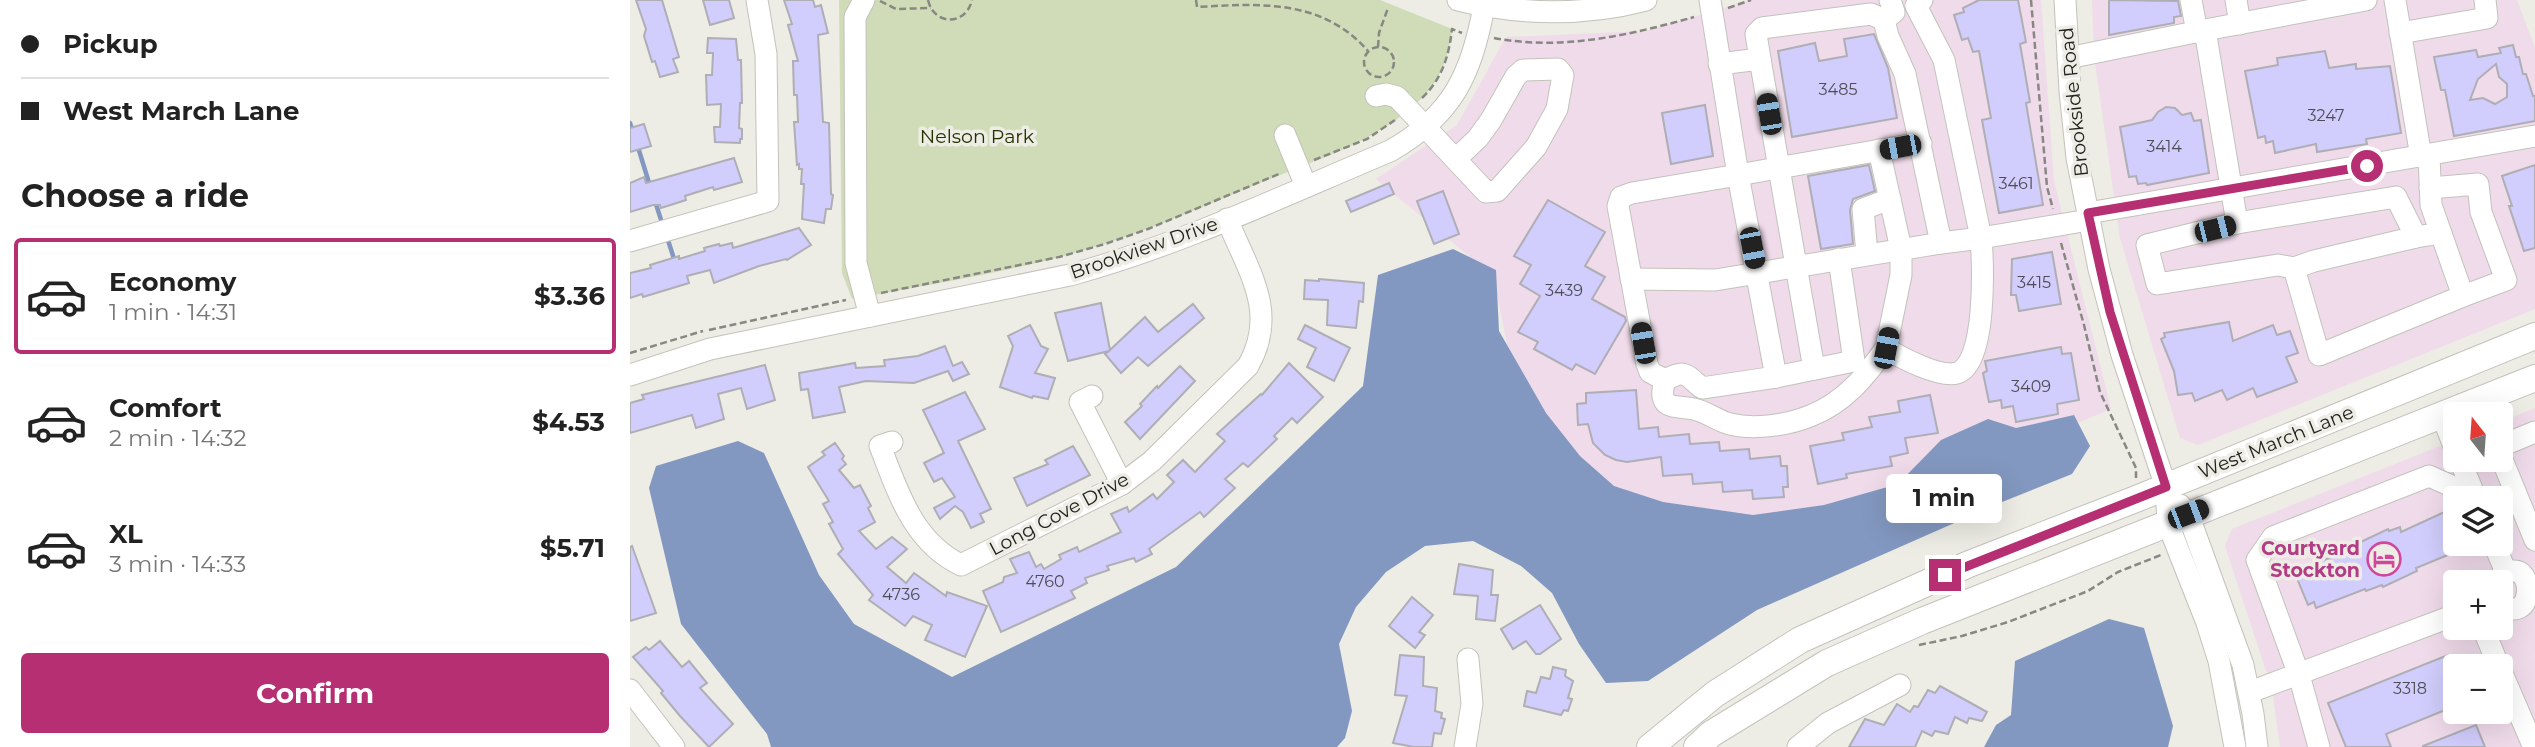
<!DOCTYPE html>
<html lang="en">
<head>
<meta charset="utf-8">
<style>
  body { margin:0; font-family:Montserrat,sans-serif; background:#f2f2f2; color:#222; height:100vh; display:flex; flex-direction:column; font-size:26px; white-space:nowrap }
  * { box-sizing:border-box; margin:0 }
  p { font-size:23px; color:#767676 }
  .icon { flex:none; width:38px; height:38px; fill:none; stroke:currentColor; stroke-width:2; stroke-linecap:round; stroke-linejoin:round }
  .map { position:relative; flex:1; overflow:hidden }
  .drawer { display:flex; flex-direction:column; background:#fff; width:630px }
  .drawer>* { flex:none }
  .banner { display:grid; align-content:center; height:154px; padding:0 21px; background:#fff }
  .needle { width:46px; rotate:343deg }
  .fabs { position:absolute; left:1813px; top:402px; display:grid; gap:14px }
  .fabs a { display:grid; place-items:center; width:70px; height:70px; border-radius:7px; background:#fff; box-shadow:0 7px 28px #0002; font-size:35px }
  .end { position:absolute; width:32px; height:32px; margin:-16px; border:9px solid #b62f73; background:#fff; box-shadow:0 0 0 4px #fff }
  .from { border-radius:50% }
  .bubble { position:absolute; height:49px; border-radius:7px; background:#fff; box-shadow:0 7px 28px #0002; font-size:23px; font-weight:700; line-height:49px; text-align:center }
  .car { position:absolute; width:21px; height:42px; margin:-21px -10px; border-radius:9px; box-shadow:0 0 5px 2px #0007; background:linear-gradient(#222 24%,#8ab4d8 0 40%,#222 0 76%,#8ab4d8 0 86%,#222 0) }
  .banner b { display:flex; align-items:center; gap:24px; height:66px; font-size:26px }
  .banner b+b { border-top:2px solid #e0e0e0 }
  .banner i { width:18px; height:18px; background:#222 }
  ul { padding:0; list-style:none }
  li { display:flex; align-items:center; gap:21px; height:116px; margin:0 14px 10px; padding:0 7px; border:4px solid transparent; border-radius:7px }
  li div { flex:1 }
  li b { display:block; font-size:26px }
  li em { font-style:normal; font-weight:700 }
  li.on { border-color:#b62f73 }
  li>.icon { width:63px; height:63px; stroke-width:1.5 }
  h2 { padding:0 21px; font-size:32px; line-height:84px }
  .button { display:flex; gap:14px; margin-top:auto; padding:14px 21px }
  .button a { flex:1; height:80px; border-radius:7px; background:#b62f73; color:#fff; font-size:28px; font-weight:700; line-height:80px; text-align:center }
  main { display:flex; flex:1; min-height:0 }
  .map>svg:first-child { display:block }
  .commercial { fill:#f0dbea; fill-rule:evenodd }
  .green { fill:#cfdcb7 }
  .water { fill:#8398c0 }
  .lines { fill:none; stroke-linecap:round; stroke-linejoin:round }
  .stream { stroke:#8398c0; stroke-width:4.5 }
  .building { fill:#d1cdfc; stroke:#afaeb5; stroke-width:2; fill-rule:evenodd }
  .minor-casing { stroke:#c3c2bb; stroke-width:23 }
  .major-casing { stroke:#c3c2bb; stroke-width:28 }
  .path { stroke:#888883; stroke-width:2.5; stroke-dasharray:7 3.5; stroke-linecap:butt }
  .minor { stroke:#fff; stroke-width:21 }
  .major { stroke:#fff; stroke-width:26 }
  .route { stroke:#b62f73; stroke-width:9 }
  .labels { text-anchor:middle; dominant-baseline:central; stroke-width:7; stroke-linejoin:round; paint-order:stroke }
  .number-label { font-size:16px; fill:#4e4d56 }
  .street-label { font-size:19px; fill:#22221f; stroke:#edece5 }
  .park-label { font-size:19px; fill:#253200; stroke:#edece5 }
  .hotel-label { font-size:19px; font-weight:bold; fill:#b23c85; stroke:#edece5; text-anchor:end }
</style>
</head>
<body>
<main>
<section class="drawer">
<div class="banner">
<b><i class="from"></i>Pickup</b>
<b><i></i>West March Lane</b>
</div>
<h2>Choose a ride</h2>
<ul>
<li class="on"><svg class="icon" aria-label="car" viewBox="0 0 24 24"><path d="M5 17H2v-5l4-1 3-4h7l3 4 3 1v5h-3M9 17h6M6 11h13"/><circle cx="7" cy="17" r="2"/><circle cx="17" cy="17" r="2"/></svg><div><b>Economy</b><p>1 min · 14:31</p></div><em>$3.36</em></li>
<li><svg class="icon" aria-label="car" viewBox="0 0 24 24"><path d="M5 17H2v-5l4-1 3-4h7l3 4 3 1v5h-3M9 17h6M6 11h13"/><circle cx="7" cy="17" r="2"/><circle cx="17" cy="17" r="2"/></svg><div><b>Comfort</b><p>2 min · 14:32</p></div><em>$4.53</em></li>
<li><svg class="icon" aria-label="car" viewBox="0 0 24 24"><path d="M5 17H2v-5l4-1 3-4h7l3 4 3 1v5h-3M9 17h6M6 11h13"/><circle cx="7" cy="17" r="2"/><circle cx="17" cy="17" r="2"/></svg><div><b>XL</b><p>3 min · 14:33</p></div><em>$5.71</em></li>
</ul>
<div class="button"><a>Confirm</a></div>
</section>
<div class="map">
<svg width="1905" height="747" viewBox="0 0 1905 747">
  <rect width="100%" height="100%" fill="#edece5"/>
  <g class="commercial">
    <polygon points="1121,0 1411,0 1424,181 1481,409 1267,498 1178,538 975,492 889,402 863,276 746,179 827,125 876,37 1015,31"/>
    <polygon points="1462,0 1887,0 1905,48 1905,309 1568,445 1550,438 1490,238 1464,55"/>
    <path d="M 1905,408 L 1905,747 L 1650,747 L 1642,689 L 1595,546 L 1602,529 L 1825,440 L 1825,460 L 1871,460 L 1871,422 ZM 1825,499 L 1871,499 L 1871,544 L 1825,544 ZM 1825,583 L 1871,583 L 1871,628 L 1825,628 ZM 1825,667 L 1871,667 L 1871,712 L 1825,712 Z"/>
  </g>
  <path class="green" d="M 209,0 L 750,0 L 822,29 C 819,55 812,77 794,96 C 752,139 694,157 640,179 C 586,201 532,225 477,243 C 396,270 306,283 222,299 L 212,273 Z"/>
  <g class="water">
    <polygon points="823,249 866,270 869,331 916,413 950,456 984,486 1033,502 1123,515 1194,505 1268,484 1311,440 1358,419 1386,428 1444,415 1460,446 1442,474 1372,502 1127,610 1018,681 976,683 949,644 922,593 891,566 843,541 795,546 756,572 726,607 709,644 722,711 715,738 707,747 141,747 137,734 51,624 19,488 26,466 108,441 134,453 189,575 224,624 322,677 546,567 733,386 748,275"/>
    <polygon points="1479,619 1514,628 1543,726 1538,747 1354,747 1366,725 1381,715 1385,661"/>
  </g>
  <g class="lines">
    <g class="stream">
      <polyline points="0,123 3,132"/>
      <polyline points="7,144 20,186"/>
      <polyline points="25,201 33,226"/>
      <polyline points="37,237 45,262"/>
    </g>
  </g>
  <g class="building">
    <polygon points="6,0 32,0 49,57 43,59 48,72 30,77 25,61 22,62 14,36 16,29"/>
    <polygon points="73,0 99,0 104,18 80,25"/>
    <polygon points="154,0 183,0 185,7 191,5 198,33 188,35 193,122 199,123 201,194 203,195 201,209 196,209 194,223 172,219 174,184 171,184 172,169 169,169 169,164 167,165 166,151 164,122 168,122 167,95 164,95 163,61 168,61 158,25 162,24"/>
    <polygon points="1349,0 1388,0 1396,42 1390,44 1400,102 1396,103 1413,205 1369,213 1352,120 1361,118 1349,51 1343,52 1338,38 1332,40 1324,15 1334,12 1333,8"/>
    <polygon points="1479,0 1548,1 1551,16 1544,17 1544,23 1479,35"/>
    <polygon points="1244,34 1258,68 1267,118 1162,137 1148,51 1185,43 1189,61 1217,56 1214,39"/>
    <polygon points="78,38 106,39 108,60 111,60 112,103 110,103 109,128 112,129 112,139 110,139 110,143 85,142 84,127 90,127 91,104 77,105 76,75 82,75 83,53 77,53"/>
    <path d="M 1883,45 L 1886,57 L 1889,57 L 1893,74 L 1896,74 L 1903,96 L 1905,96 L 1905,121 L 1824,136 L 1815,90 L 1811,90 L 1804,57 L 1846,50 L 1848,57 L 1871,53 L 1869,48 ZM 1866,64 L 1869,77 L 1877,84 L 1877,97 L 1865,104 L 1853,98 L 1840,100 L 1848,79 Z"/>
    <polygon points="1695,51 1699,68 1726,64 1726,69 1760,66 1771,133 1736,139 1737,144 1687,152 1686,144 1645,153 1643,141 1636,143 1635,136 1628,138 1615,71 1648,65 1647,58"/>
    <polygon points="1075,105 1083,156 1041,164 1032,113"/>
    <polygon points="1536,107 1545,108 1552,115 1561,113 1564,121 1571,120 1579,173 1517,185 1516,183 1508,184 1506,176 1499,177 1490,127 1522,120 1528,112"/>
    <polygon points="14,124 21,146 0,152 0,128"/>
    <polygon points="104,158 112,182 84,190 83,187 55,196 56,200 31,208 30,205 23,205 0,212 0,183 14,177 16,183"/>
    <polygon points="1239,165 1245,191 1223,199 1220,210 1223,244 1191,249 1178,176"/>
    <polygon points="1905,165 1905,248 1894,251 1879,206 1882,206 1872,176"/>
    <polygon points="759,183 764,194 721,212 716,201"/>
    <polygon points="813,191 829,234 804,244 787,201"/>
    <polygon points="918,200 975,232 955,266 975,277 962,299 995,317 996,321 965,374 946,364 942,370 904,349 908,342 888,332 910,296 890,284 901,265 884,256"/>
    <polygon points="169,228 181,245 157,260 156,259 129,266 84,283 80,270 57,276 59,283 13,297 12,294 0,298 0,273 21,268 20,265 49,256 49,259 75,251 74,248 89,244 90,246 102,243 103,248"/>
    <polygon points="1422,252 1431,304 1389,311 1386,295 1381,295 1382,259"/>
    <polygon points="689,279 734,283 733,302 729,301 726,328 697,325 698,300 674,299 675,280 689,281"/>
    <polygon points="471,303 480,350 515,317 528,332 563,304 574,318 518,366 508,357 491,373 475,354 479,351 438,361 425,313"/>
    <polygon points="1599,322 1603,341 1643,325 1647,335 1660,331 1668,353 1656,357 1667,382 1627,397 1623,388 1597,400 1592,390 1565,401 1562,393 1548,395 1544,371 1531,339 1535,337 1534,333"/>
    <polygon points="400,325 411,346 418,349 405,373 425,378 418,399 403,396 402,398 370,387 383,346 378,336"/>
    <polygon points="675,325 720,348 704,381 677,367 686,348 668,339"/>
    <polygon points="315,346 323,366 332,362 339,374 323,381 318,371 284,383 236,381 209,387 215,412 183,418 178,389 171,390 169,373 225,363 226,368 255,366 254,360 288,356"/>
    <polygon points="1431,347 1432,354 1441,353 1449,400 1427,404 1428,414 1386,422 1383,406 1372,408 1371,400 1359,402 1353,373 1357,371 1355,361"/>
    <polygon points="659,363 693,397 667,423 662,418 644,436 647,439 618,467 613,463 595,479 605,488 574,517 570,512 519,549 522,554 506,562 504,558 477,566 479,570 455,578 457,583 441,591 445,598 371,632 353,591 373,582 374,577 387,573 380,559 399,552 406,567 411,564 414,569 431,559 429,555 447,547 449,552 491,532 481,514 497,507 499,512 523,494 527,499 544,482 537,475 553,460 565,472 595,441 587,434 631,394 632,395"/>
    <polygon points="135,365 145,400 117,409 111,388 88,394 94,419 66,428 62,415 0,433 0,403 14,399 12,395"/>
    <polygon points="550,366 565,381 510,439 495,422 512,406 510,404 527,386 528,388"/>
    <polygon points="1006,390 1009,429 1028,427 1029,437 1059,434 1060,444 1089,442 1090,451 1119,449 1120,459 1150,456 1151,466 1157,466 1158,487 1153,487 1154,497 1123,499 1122,490 1093,492 1092,482 1063,484 1062,474 1033,476 1031,457 997,462 986,460 975,455 963,443 958,424 948,425 947,404 956,403 956,393"/>
    <polygon points="335,392 355,429 328,441 361,509 350,514 354,522 341,528 333,512 325,506 310,519 304,508 325,497 312,478 304,482 294,463 314,453 293,410"/>
    <polygon points="1300,395 1308,433 1275,438 1278,453 1260,457 1262,466 1216,474 1217,478 1188,484 1180,446 1214,440 1212,433 1242,427 1239,417 1270,412 1268,401"/>
    <polygon points="205,443 214,456 212,459 216,464 209,470 224,488 230,485 241,506 238,508 245,522 229,531 246,549 262,537 277,549 257,567 276,583 284,573 316,596 317,592 357,606 335,657 295,640 302,625 283,616 275,626 239,600 243,595 208,554 213,549 199,524 203,522 193,504 199,501 178,467 195,455 192,452"/>
    <polygon points="443,446 460,475 397,506 384,478 418,464 415,460"/>
    <polygon points="1821,509 1823,513 1825,512 1825,552 1786,568 1787,571 1753,587 1752,585 1736,591 1735,589 1686,608 1684,602 1678,605 1666,576 1673,574 1670,568 1720,551 1718,548 1758,529 1759,531 1770,527 1771,532"/>
    <polygon points="2,546 26,613 0,621 0,547"/>
    <polygon points="829,564 863,570 861,595 868,595 865,621 846,619 848,596 824,594"/>
    <polygon points="782,597 803,615 789,632 795,635 785,648 759,626"/>
    <polygon points="910,605 931,639 910,654 906,654 896,641 883,649 871,629"/>
    <polygon points="30,641 52,667 59,661 77,683 70,688 103,724 79,747 50,716 31,693 33,691 3,657 16,647 19,650"/>
    <polygon points="770,655 794,657 793,686 807,688 805,711 812,713 811,718 815,719 811,734 804,733 802,747 784,747 763,743 777,696 765,695"/>
    <polygon points="1818,655 1825,673 1825,706 1756,734 1761,747 1716,747 1698,703"/>
    <polygon points="923,667 936,670 935,676 943,681 938,698 942,699 938,711 934,710 931,715 894,706 897,691 906,693 911,677 920,679"/>
    <polygon points="1310,686 1357,712 1352,721 1339,718 1337,723 1325,717 1318,734 1305,731 1302,736 1292,731 1285,747 1219,747 1235,719 1254,725 1267,704 1280,712 1284,706 1288,707 1298,690 1305,693"/>
    <polygon points="1846,725 1855,747 1793,747 1793,746"/>
  </g>
  <g class="lines">
    <defs>
      <g id="minor">
        <polyline points="234,0 225,17 226,263 240,316"/>
        <path d="M 828,0 C 890,15 954,16 1016,0"/>
        <path d="M 1080,0 L 1108,175 L 1002,193 L 991,197 L 988,206 L 1017,364 L 1020,372 L 1035,380 C 1026,411 1044,405 1064,409 C 1077,412 1088,421 1100,424 C 1124,430 1158,425 1180,416 C 1214,403 1236,376 1256,348 C 1271,358 1310,378 1327,373 C 1357,364 1353,264 1351,238 L 1459,220"/>
        <polyline points="1260,0 1264,12 1254,20 1258,36 1275,74 1311,243 1351,238 1314,60 1286,6 1292,0"/>
        <polyline points="1435,0 1440,91 1447,158 1469,269 1492,355 1536,487 1538,524 1577,623 1589,661 1605,747"/>
        <polyline points="1561,0 1567,32"/>
        <polyline points="1606,0 1610,24"/>
        <polyline points="1736,0 1575,30 1607,223 1517,245 1527,284 1648,265 1664,268 1689,355 1833,296 1801,205 1799,156"/>
        <polyline points="1765,0 1791,157"/>
        <polyline points="1770,33 1857,18 1855,0"/>
        <polyline points="1438,58 1575,30"/>
        <polyline points="1130,59 1184,369"/>
        <polyline points="1089,64 1130,59 1126,34 1132,28 1241,14 1254,20"/>
        <polyline points="746,96 756,94 767,97 856,192 867,191 906,147 927,109 933,75 928,69 893,70 886,76 861,120 848,138 826,159"/>
        <polyline points="655,135 676,186"/>
        <polyline points="1249,150 1271,249 1271,275 1256,348"/>
        <polyline points="1800,188 1848,184 1851,212 1876,280 1833,296"/>
        <polyline points="1458,213 1905,136"/>
        <polyline points="1607,223 1766,197 1786,237 1811,233"/>
        <polyline points="0,241 138,201 136,54 127,0"/>
        <polyline points="1237,254 1233,209 1260,199"/>
        <polyline points="1664,268 1684,261 1786,237"/>
        <polyline points="1001,279 1085,280 1311,243"/>
        <path d="M 0,375 L 80,349 L 440,275 C 550,245 655,195 760,151 C 822,116 842,74 854,6"/>
        <polyline points="1146,377 1108,175 1291,143"/>
        <path d="M 1035,380 C 1056,369 1055,374 1072,388 L 1146,377 L 1224,361 L 1209,259"/>
        <polyline points="462,396 450,402 492,484"/>
        <polyline points="1812,415 1825,449"/>
        <path d="M 262,442 L 250,446 C 268,492 283,542 331,565 L 492,484 L 522,461 L 618,366 C 649,312 618,271 597,219"/>
        <polyline points="1871,446 1905,432"/>
        <polyline points="1871,457 1905,540"/>
        <polyline points="1830,460 1846,499"/>
        <polyline points="1550,505 1558,514 1613,665 1623,714 1627,747"/>
        <polyline points="1864,544 1876,572"/>
        <path d="M 1866,583 C 1870,576 1875,571 1884,571 C 1905,571 1902,625 1871,604"/>
        <polyline points="1853,628 1869,667"/>
        <polyline points="1871,671 1902,743 1905,742"/>
        <polyline points="0,690 44,747"/>
        <polyline points="1620,692 1825,615"/>
        <polyline points="835,747 842,704 838,659"/>
        <polyline points="1168,747 1198,723 1270,685"/>
        <polyline points="1689,747 1669,675 1627,560 1643,537 1799,476 1844,496"/>
      </g>
      <g id="major">
        <polyline points="1020,747 1085,694 1170,640 1339,564 1506,499 1905,336"/>
        <polyline points="1067,747 1081,734 1197,663 1292,621 1905,378"/>
      </g>
    </defs>
    <use href="#minor" class="minor-casing"/>
    <use href="#major" class="major-casing"/>
    <g class="path">
      <path d="M 298,0 C 304,26 336,26 342,0"/>
      <path d="M 566,0 L 567,7 C 634,3 693,0 738,51"/>
      <polyline points="1401,0 1417,187 1423,209"/>
      <polyline points="250,1 266,9 301,8"/>
      <polyline points="1098,8 1121,0"/>
      <path d="M 864,38 C 932,51 1000,35 1064,17"/>
      <circle cx="749" cy="62" r="15"/>
      <polyline points="748,47 749,33 758,8"/>
      <path d="M 792,98 C 812,79 819,56 822,29 L 832,33"/>
      <polyline points="684,160 737,139 765,120"/>
      <polyline points="1431,243 1454,325 1470,392 1506,468 1506,478"/>
      <polyline points="251,293 429,257 475,244 518,229 651,173"/>
      <polyline points="79,330 216,300"/>
      <polyline points="0,353 73,331"/>
      <polyline points="1289,645 1332,636 1378,622 1458,591 1488,572 1531,555"/>
    </g>
    <use href="#minor" class="minor"/>
    <use href="#major" class="major"/>
  </g>
  <g class="lines">
    <polyline class="route" points="1315,575 1536,487 1480,312 1458,213 1737,166"/>
  </g>
  <defs>
    <symbol id="hotel-ring" viewBox="-11 -11 22 22"><circle r="9.5" fill="#edece5" stroke="#d1479c" stroke-width="1.5"/><path d="M-6-4.5h1.5V1H6V5H4.5V3h-9V5H-6ZM-4 0a1.8 1.8 0 1 1 3.6 0ZM.5 0V-2.5h3Q6-2.5 6 0Z" fill="#d1479c"/></symbol>
  </defs>
  <g fill-rule="evenodd">
    <use href="#hotel-ring" x="1735" y="540" width="38" height="38"/>
  </g>
  <g class="labels">
    <g class="number-label">
      <text x="1208" y="89">3485</text>
      <text x="1696" y="115">3247</text>
      <text x="1534" y="146">3414</text>
      <text x="1386" y="183">3461</text>
      <text x="1404" y="282">3415</text>
      <text x="934" y="290">3439</text>
      <text x="1401" y="386">3409</text>
      <text x="415" y="581">4760</text>
      <text x="271" y="594">4736</text>
      <text x="1780" y="688">3318</text>
    </g>
    <g class="street-label">
      <text transform="translate(1444 102) rotate(-96)">Brookside Road</text>
      <text transform="translate(514 248) rotate(-19)">Brookview Drive</text>
      <text transform="translate(1646 442) rotate(-22)">West March Lane</text>
      <text transform="translate(429 514) rotate(-28)">Long Cove Drive</text>
    </g>
    <g class="park-label">
      <text x="347" y="136">Nelson Park</text>
    </g>
    <g class="hotel-label">
      <text x="1730" y="548">Courtyard<tspan x="1730" dy="22">Stockton</tspan></text>
    </g>
  </g>
</svg>
<div class="fabs">
<a><svg class="needle" viewBox="-14 -14 28 28"><path d="M0-13l5 13h-10z" fill="#e53935"/><path d="M0 13l5-13h-10z" fill="#767676"/></svg></a>
<a><svg class="icon" aria-label="layers" viewBox="0 0 24 24"><path d="M12 4l9 5-9 5-9-5zM3 14l9 5 9-5"/></svg></a>
<a>+</a>
<a>−</a>
</div>
<i class="end from" style="left:1737px;top:166px"></i>
<i class="end" style="left:1315px;top:575px"></i>
<div class="bubble" style="left:1256px;top:474px;width:116px">1 min</div>
<i class="car" style="left:1139px;top:114px;rotate:350deg"></i>
<i class="car" style="left:1270px;top:147px;rotate:259deg"></i>
<i class="car" style="left:1585px;top:229px;rotate:76deg"></i>
<i class="car" style="left:1122px;top:248px;rotate:169deg"></i>
<i class="car" style="left:1013px;top:343px;rotate:350deg"></i>
<i class="car" style="left:1256px;top:348px;rotate:11deg"></i>
<i class="car" style="left:1558px;top:514px;rotate:69deg"></i>
</div>
</main>
</body>
</html>
